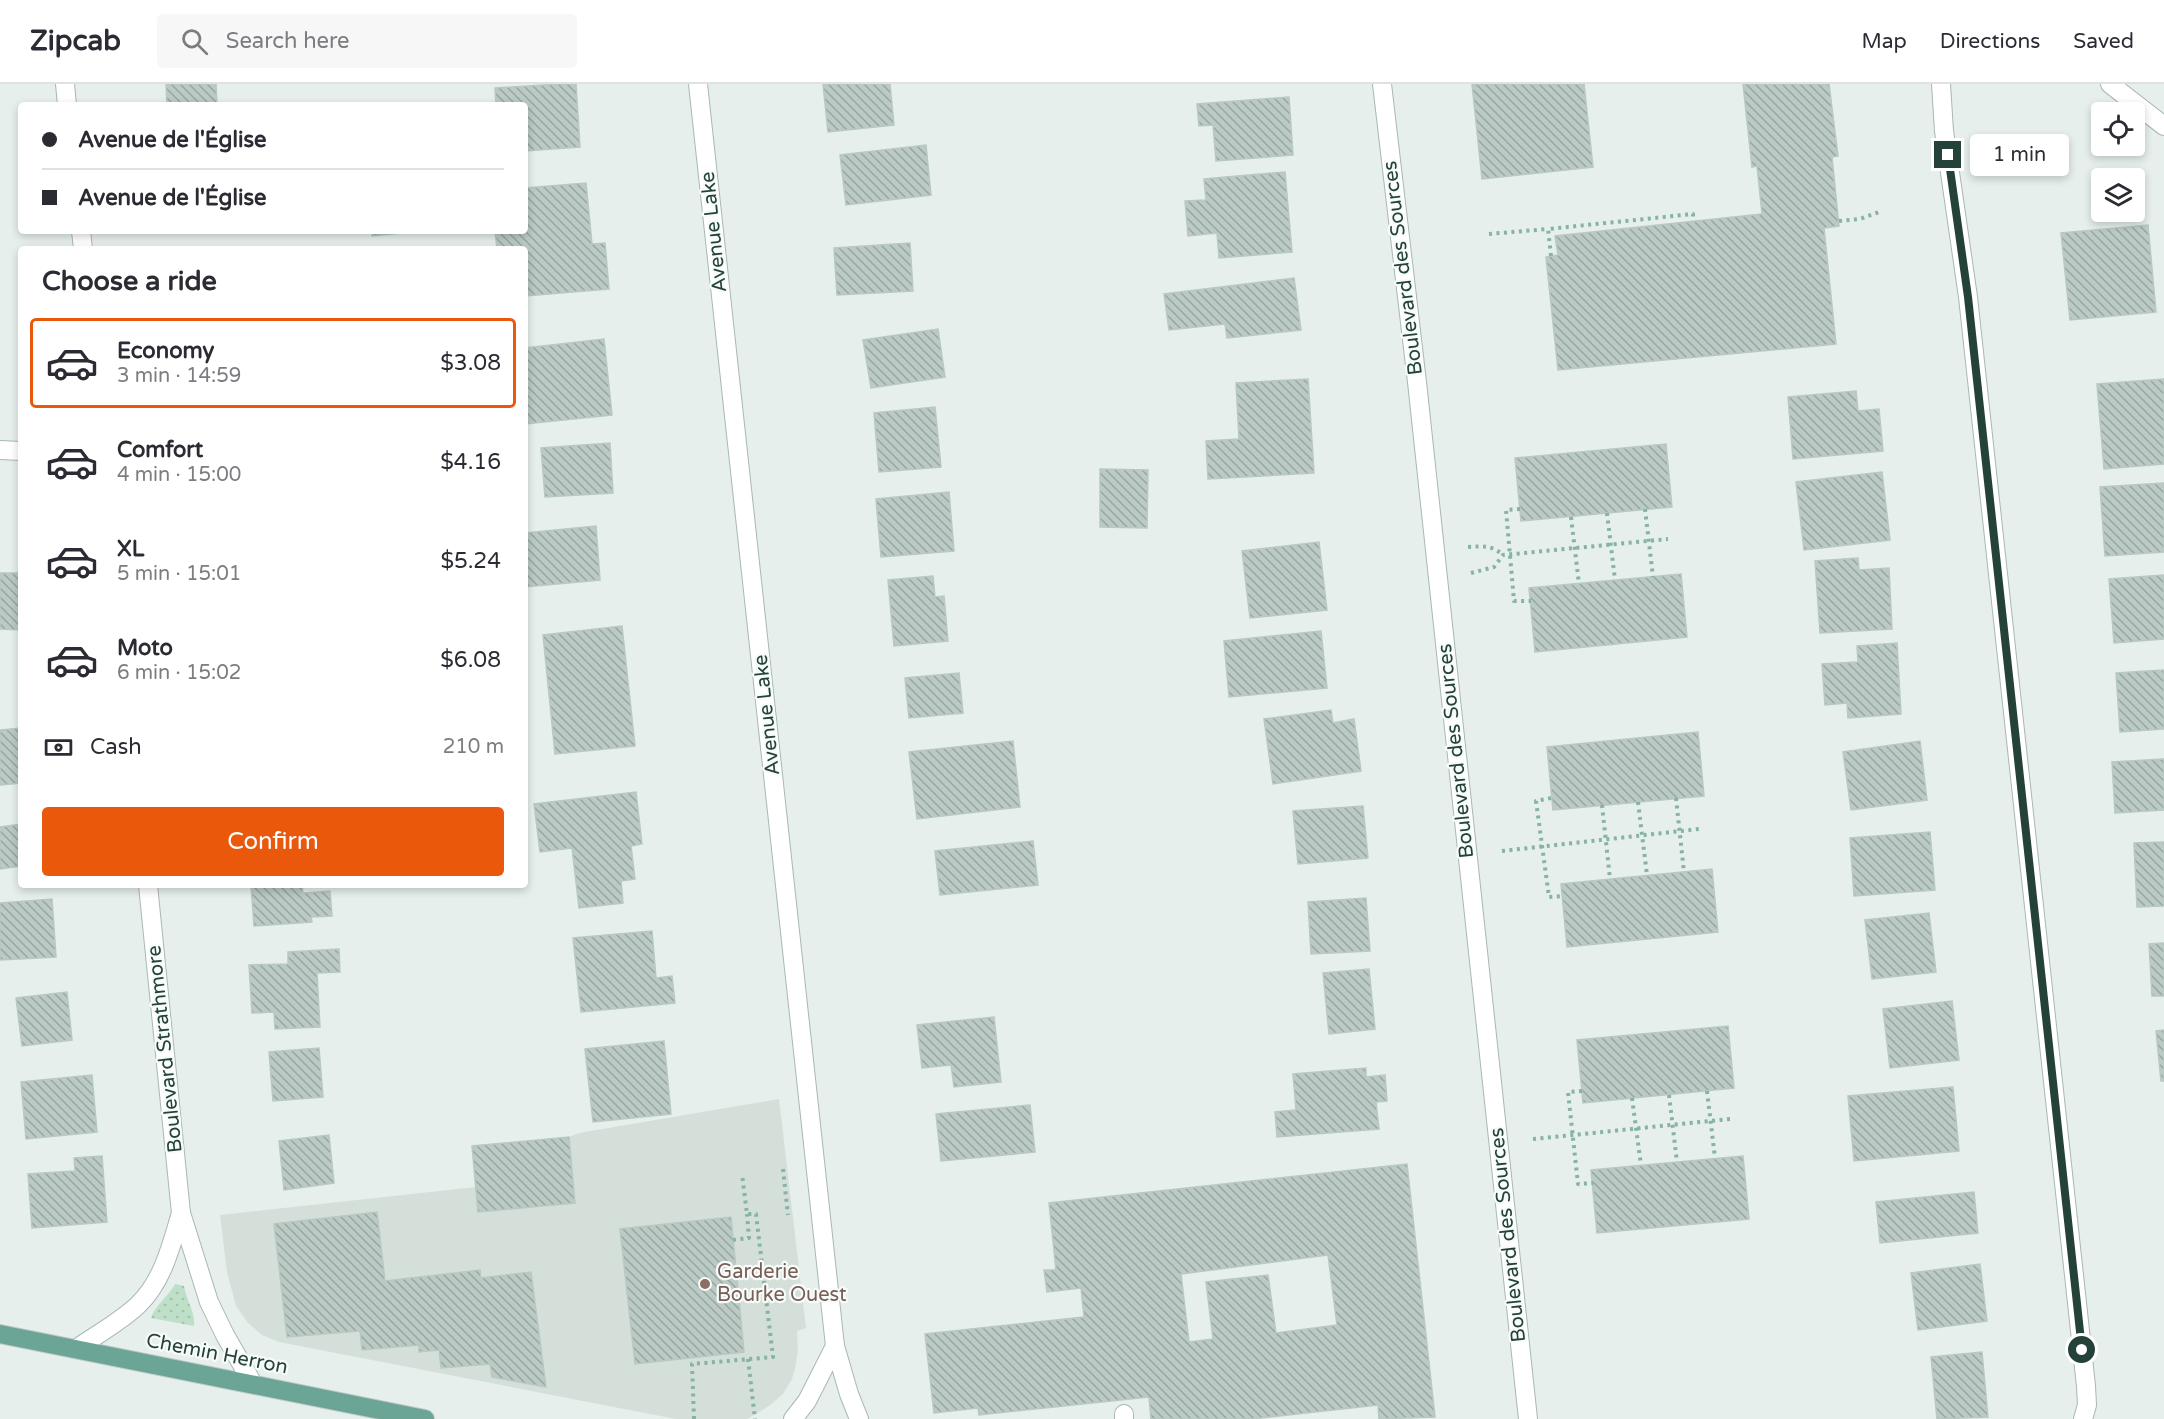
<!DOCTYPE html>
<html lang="en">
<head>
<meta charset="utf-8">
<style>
  body { margin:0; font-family:"Varela Round",sans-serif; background:#f7f7f7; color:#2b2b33; height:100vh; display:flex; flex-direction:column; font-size:22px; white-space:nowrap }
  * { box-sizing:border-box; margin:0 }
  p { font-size:20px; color:#7c7c81 }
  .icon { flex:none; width:33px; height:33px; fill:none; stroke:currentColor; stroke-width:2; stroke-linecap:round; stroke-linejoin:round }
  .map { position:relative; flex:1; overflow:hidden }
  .sheet { position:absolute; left:18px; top:162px; width:510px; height:642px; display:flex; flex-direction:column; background:#fff; border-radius:6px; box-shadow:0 3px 9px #0003 }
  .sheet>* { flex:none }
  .guide { position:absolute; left:18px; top:18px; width:510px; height:132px; border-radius:6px; box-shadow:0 3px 9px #0003; display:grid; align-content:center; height:132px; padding:0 24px; background:#fff }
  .tools { position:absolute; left:2091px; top:18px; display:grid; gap:12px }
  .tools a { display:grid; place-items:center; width:54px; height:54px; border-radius:6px; background:#fff; box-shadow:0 3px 9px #0003; font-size:30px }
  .end { position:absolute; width:27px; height:27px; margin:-14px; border:8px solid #24423a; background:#fff; box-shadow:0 0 0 3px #fff }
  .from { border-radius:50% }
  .bubble { position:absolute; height:42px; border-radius:6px; background:#fff; box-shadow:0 3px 9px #0003; font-size:20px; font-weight:600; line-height:42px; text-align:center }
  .guide b { display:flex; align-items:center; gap:21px; height:57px; font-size:22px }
  .guide b+b { border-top:2px solid #e1e1e2 }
  .guide i { width:15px; height:15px; background:#2b2b33 }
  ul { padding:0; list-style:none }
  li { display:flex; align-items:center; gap:18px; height:90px; margin:0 12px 9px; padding:0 12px; border:3px solid transparent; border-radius:6px }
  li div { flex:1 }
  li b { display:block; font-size:22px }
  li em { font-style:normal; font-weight:600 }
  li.selected { border-color:#ea580c }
  li>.icon { width:54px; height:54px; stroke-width:1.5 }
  h2 { padding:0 24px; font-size:27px; line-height:72px }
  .pay { display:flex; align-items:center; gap:15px; height:66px; padding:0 24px; font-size:22px }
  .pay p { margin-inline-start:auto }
  .button { display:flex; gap:12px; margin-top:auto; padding:12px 24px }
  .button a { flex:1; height:69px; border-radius:6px; background:#ea580c; color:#fff; font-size:24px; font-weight:600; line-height:69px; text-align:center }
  header { display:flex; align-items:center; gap:36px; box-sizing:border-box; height:84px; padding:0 30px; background:#fff; border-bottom:2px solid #e1e1e2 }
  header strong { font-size:28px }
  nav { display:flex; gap:33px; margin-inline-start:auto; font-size:21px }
  .search { width:420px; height:54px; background:#f7f7f7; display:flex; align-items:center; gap:15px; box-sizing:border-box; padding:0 21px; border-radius:6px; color:#7c7c81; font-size:22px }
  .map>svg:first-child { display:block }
  .built { fill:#d4dfda }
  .grass { fill:url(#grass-dots) }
  .building { fill:url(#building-back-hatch); stroke:#b8c9c2; stroke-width:1.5; fill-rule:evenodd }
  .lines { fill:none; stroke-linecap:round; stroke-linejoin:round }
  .minor-casing { stroke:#a8b8b2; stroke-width:20 }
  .major-casing { stroke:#c2cac8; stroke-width:20 }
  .path { stroke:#86b3a5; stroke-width:4; stroke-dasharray:3 4.5; stroke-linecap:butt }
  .minor { stroke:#fff; stroke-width:18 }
  .major { stroke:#6aa596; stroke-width:18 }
  .route { stroke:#24423a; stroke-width:8 }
  .education-dot { fill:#8d6e63; stroke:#f7fbf9; stroke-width:2 }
  .labels { text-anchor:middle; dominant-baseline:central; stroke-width:4.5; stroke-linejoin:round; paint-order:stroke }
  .street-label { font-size:20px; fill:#24423a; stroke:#f7fbf9 }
  .education-label { font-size:20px; fill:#785e54; stroke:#f7fbf9; text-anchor:start }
</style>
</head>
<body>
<header>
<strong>Zipcab</strong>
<div class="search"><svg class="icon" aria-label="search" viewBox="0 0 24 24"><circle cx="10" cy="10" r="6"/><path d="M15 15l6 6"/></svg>Search here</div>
<nav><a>Map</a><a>Directions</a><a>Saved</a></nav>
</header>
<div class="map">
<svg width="2164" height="1335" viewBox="0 0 2164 1335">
  <defs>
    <pattern id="grass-dots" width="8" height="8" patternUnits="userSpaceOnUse" patternTransform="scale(1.5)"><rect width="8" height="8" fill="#bfe0c8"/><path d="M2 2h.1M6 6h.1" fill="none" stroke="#a4c1ad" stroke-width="1.8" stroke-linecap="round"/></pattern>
    <pattern id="building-back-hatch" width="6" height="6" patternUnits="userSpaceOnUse" patternTransform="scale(1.5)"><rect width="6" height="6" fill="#bbcac4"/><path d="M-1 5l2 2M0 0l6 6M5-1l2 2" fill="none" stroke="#98a6a0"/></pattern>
  </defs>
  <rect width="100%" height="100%" fill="#e6efeb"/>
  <polygon class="built" points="779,1015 806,1244 797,1247 798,1265 796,1280 792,1295 783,1310 769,1322 747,1335 676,1335 279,1258 262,1251 248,1239 236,1222 227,1188 220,1131 476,1103 472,1062 569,1053 579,1049"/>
  <path class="grass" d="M 175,1200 L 184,1202 C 186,1215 196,1230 194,1242 L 151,1234 C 155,1221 169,1212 175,1200 Z"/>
  <g class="building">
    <polygon points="166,0 216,0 217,21 167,21"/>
    <polygon points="559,0 576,0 580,63 525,67 525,21 496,21 495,4"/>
    <polygon points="823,0 890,0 894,41 828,48"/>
    <polygon points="1472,0 1584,0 1593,83 1482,95"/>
    <polygon points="1743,0 1829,0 1838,72 1832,73 1839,142 1824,144 1836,260 1558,286 1546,173 1558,171 1555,152 1762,130 1757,82 1752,83"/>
    <polygon points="1289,13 1293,71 1216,77 1213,41 1199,42 1197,20"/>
    <polygon points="926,61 931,111 846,121 840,71"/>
    <polygon points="1285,88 1292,168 1219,174 1217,149 1188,152 1185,117 1206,116 1204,95"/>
    <polygon points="586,99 592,160 605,159 609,205 525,212 525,165 497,165 495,147 525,147 525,104"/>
    <polygon points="2148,141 2156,228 2070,236 2061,149"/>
    <polygon points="372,147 423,147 372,152"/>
    <polygon points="910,159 913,207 837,211 834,164"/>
    <polygon points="1294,194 1301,246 1227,254 1225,240 1169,246 1164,210"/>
    <polygon points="938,245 945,293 871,304 863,256"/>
    <polygon points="604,255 612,331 525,340 525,264"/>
    <polygon points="1308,295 1314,389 1208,395 1206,357 1239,355 1236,299"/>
    <polygon points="2164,295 2164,380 2104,385 2097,300"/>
    <polygon points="1856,307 1858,327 1879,325 1883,367 1793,375 1788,313"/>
    <polygon points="935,323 941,383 879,388 874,329"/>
    <polygon points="610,359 613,409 545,413 541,364"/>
    <polygon points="1666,360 1672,423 1521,437 1515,374"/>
    <polygon points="1100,385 1148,386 1147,444 1100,443"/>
    <polygon points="1882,388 1890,456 1804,466 1796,398"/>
    <polygon points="2164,399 2164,468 2105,472 2100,403"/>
    <polygon points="949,408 954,467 881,473 876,415"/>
    <polygon points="596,442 600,496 525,503 525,449"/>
    <polygon points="1319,458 1327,526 1250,534 1242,467"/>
    <polygon points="1858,474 1859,486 1889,484 1892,545 1820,549 1815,477"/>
    <polygon points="0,489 21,489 21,546 0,545"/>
    <polygon points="1681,490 1687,553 1535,568 1529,504"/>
    <polygon points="2164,491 2164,555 2114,559 2109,495"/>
    <polygon points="933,492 935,513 944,512 948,557 894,562 888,496"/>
    <polygon points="622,542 635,662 555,670 543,551"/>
    <polygon points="1321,547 1327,604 1229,613 1224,557"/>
    <polygon points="1897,559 1901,630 1848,634 1847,619 1825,621 1822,580 1858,578 1857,562"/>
    <polygon points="2164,586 2164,645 2120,648 2116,589"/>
    <polygon points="959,589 963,629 909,634 905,594"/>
    <polygon points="1331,626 1333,639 1354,635 1361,687 1273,700 1264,635"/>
    <polygon points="21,644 21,699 0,701 0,646"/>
    <polygon points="1698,648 1704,712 1553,726 1547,663"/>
    <polygon points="1013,657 1020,723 917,735 909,668"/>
    <polygon points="1920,657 1927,716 1851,726 1843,668"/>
    <polygon points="2164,675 2164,726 2115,729 2112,678"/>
    <polygon points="636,708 642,760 631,762 635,795 621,797 623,819 579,824 572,764 540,768 534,720"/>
    <polygon points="1363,722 1368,774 1298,780 1293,727"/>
    <polygon points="21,740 21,782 0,785 0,743"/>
    <polygon points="1930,748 1935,806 1854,812 1850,754"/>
    <polygon points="1033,757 1038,801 940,811 935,767"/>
    <polygon points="2164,758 2164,822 2137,823 2134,759"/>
    <polygon points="1712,785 1718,848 1567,863 1561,800"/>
    <polygon points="251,801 302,801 303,809 330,807 332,832 311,833 312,838 254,842"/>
    <polygon points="1366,814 1370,867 1311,870 1308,818"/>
    <polygon points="52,815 56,873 0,876 0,819"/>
    <polygon points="1929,829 1936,888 1872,895 1865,836"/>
    <polygon points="652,847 656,894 672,892 675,919 581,928 573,854"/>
    <polygon points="2164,859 2164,912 2152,912 2149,860"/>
    <polygon points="339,865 340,888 317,889 320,943 275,945 274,928 252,929 249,881 288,880 288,868"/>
    <polygon points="1369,885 1375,945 1329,950 1323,889"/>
    <polygon points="67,908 72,956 22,962 16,914"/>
    <polygon points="1952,917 1959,976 1890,984 1883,925"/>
    <polygon points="994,933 1001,998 954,1003 951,981 922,984 917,941"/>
    <polygon points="1728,942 1734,1004 1583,1019 1577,956"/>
    <polygon points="2164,946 2164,997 2161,997 2156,947"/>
    <polygon points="664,957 671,1030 593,1038 585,965"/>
    <polygon points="319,964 323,1013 273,1017 269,968"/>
    <polygon points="1366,984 1366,993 1385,991 1387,1017 1376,1018 1379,1045 1277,1053 1275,1028 1296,1026 1293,990"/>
    <polygon points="92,991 97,1048 26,1055 21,998"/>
    <polygon points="1953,1003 1959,1067 1854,1077 1848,1012"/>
    <polygon points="1030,1021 1035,1068 941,1077 936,1030"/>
    <polygon points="329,1051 334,1099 284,1106 279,1057"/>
    <polygon points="569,1053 575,1119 478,1128 472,1062"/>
    <polygon points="102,1072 107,1138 32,1144 28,1090 75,1087 74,1074"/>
    <polygon points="1743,1072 1749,1135 1597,1149 1591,1086"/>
    <path d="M 1407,1080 L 1435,1333 L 1379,1335 L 1378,1321 L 1252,1335 L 1151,1335 L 1149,1313 L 979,1331 L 978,1324 L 934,1329 L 925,1250 L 1084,1233 L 1081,1204 L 1047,1208 L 1044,1186 L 1056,1186 L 1049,1119 ZM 1328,1171 L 1337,1241 L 1276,1249 L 1268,1191 L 1206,1198 L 1213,1255 L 1189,1258 L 1181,1190 Z"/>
    <polygon points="1974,1108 1978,1149 1880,1159 1876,1118"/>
    <polygon points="377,1128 385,1197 480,1186 481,1194 531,1188 546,1303 492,1293 490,1280 441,1284 439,1266 419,1268 419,1261 362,1266 360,1247 287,1253 274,1140"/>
    <polygon points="731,1133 744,1268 635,1280 620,1145"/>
    <polygon points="1980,1180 1987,1237 1918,1246 1911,1189"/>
    <polygon points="1982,1268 1988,1333 1937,1335 1931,1273"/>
  </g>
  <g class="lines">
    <defs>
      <g id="minor">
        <polyline points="65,0 67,21"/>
        <polyline points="698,0 835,1262 849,1310 859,1335"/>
        <polyline points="1382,0 1417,298 1528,1335"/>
        <polyline points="1941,0 1944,47 1968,213 2086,1302 2087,1321 2083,1335"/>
        <polyline points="2110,0 2164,42"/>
        <polyline points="81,147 83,165"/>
        <polyline points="0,366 21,367"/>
        <polyline points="148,801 181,1129 209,1218 225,1251 253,1300"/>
        <path d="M 76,1265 C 96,1251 120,1238 138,1221 C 163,1197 171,1162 181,1129"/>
        <polyline points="1124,1330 1124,1335"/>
        <polyline points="793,1335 807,1317 835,1262"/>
      </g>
      <polyline id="major" points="0,1250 425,1335"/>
    </defs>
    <use href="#minor" class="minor-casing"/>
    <use href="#major" class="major-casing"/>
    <g class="path">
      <polyline points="1839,137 1860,135 1879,128"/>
      <polyline points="1489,150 1548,145"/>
      <polyline points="1551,172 1548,145 1693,130 1693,137"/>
      <polyline points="1520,425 1506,426 1514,517 1531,517"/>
      <polyline points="1645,425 1653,493"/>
      <polyline points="1607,429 1615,496"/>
      <polyline points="1571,433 1579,500"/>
      <path d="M 1468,463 C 1482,462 1492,461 1503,471"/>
      <polyline points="1471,489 1494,483 1503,471 1668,455"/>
      <polyline points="1551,714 1536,717 1549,813 1562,812"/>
      <polyline points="1676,714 1684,788"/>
      <polyline points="1638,718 1647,791"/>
      <polyline points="1602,721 1610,795"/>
      <polyline points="1502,767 1699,745"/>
      <polyline points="1582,1007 1568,1008 1578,1100 1593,1099"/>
      <polyline points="1707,1007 1715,1074"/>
      <polyline points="1669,1011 1677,1078"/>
      <polyline points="1632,1014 1641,1081"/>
      <polyline points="1533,1055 1730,1035"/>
      <polyline points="783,1085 788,1131"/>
      <polyline points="733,1156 749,1154 747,1130"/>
      <polyline points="748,1275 755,1335"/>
      <polyline points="694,1335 692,1280 773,1273 756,1130 747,1130 742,1090"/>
    </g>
    <use href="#minor" class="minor"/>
    <use href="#major" class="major"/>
  </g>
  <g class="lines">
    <polyline class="route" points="1948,71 1968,213 2082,1266"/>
  </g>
  <circle class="education-dot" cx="705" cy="1200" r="6"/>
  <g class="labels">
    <g class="street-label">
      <text transform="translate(714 148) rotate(-96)">Avenue Lake</text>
      <text transform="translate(1403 184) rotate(-97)">Boulevard des Sources</text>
      <text transform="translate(767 631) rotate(-96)">Avenue Lake</text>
      <text transform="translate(1456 667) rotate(-96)">Boulevard des Sources</text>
      <text transform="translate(165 965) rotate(-96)">Boulevard Strathmore</text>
      <text transform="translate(1508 1151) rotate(-96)">Boulevard des Sources</text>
      <text transform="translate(217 1270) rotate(11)">Chemin Herron</text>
    </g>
    <g class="education-label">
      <text x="717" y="1188">Garderie<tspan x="717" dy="23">Bourke Ouest</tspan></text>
    </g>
  </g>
</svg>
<div class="tools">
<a><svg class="icon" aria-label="locate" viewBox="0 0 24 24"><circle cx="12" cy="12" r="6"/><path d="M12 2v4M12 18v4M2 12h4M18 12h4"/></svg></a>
<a><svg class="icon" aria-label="layers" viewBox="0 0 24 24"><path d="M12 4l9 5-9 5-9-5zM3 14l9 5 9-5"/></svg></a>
</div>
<i class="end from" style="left:2082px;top:1266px"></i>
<i class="end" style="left:1948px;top:71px"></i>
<div class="bubble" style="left:1970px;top:50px;width:99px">1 min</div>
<div class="guide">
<b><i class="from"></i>Avenue de l'Église</b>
<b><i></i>Avenue de l'Église</b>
</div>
<section class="sheet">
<h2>Choose a ride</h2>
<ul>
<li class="selected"><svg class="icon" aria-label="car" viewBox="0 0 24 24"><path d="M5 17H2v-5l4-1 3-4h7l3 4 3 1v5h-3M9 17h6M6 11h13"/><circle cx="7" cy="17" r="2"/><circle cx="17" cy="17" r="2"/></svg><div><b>Economy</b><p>3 min · 14:59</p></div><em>$3.08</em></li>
<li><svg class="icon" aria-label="car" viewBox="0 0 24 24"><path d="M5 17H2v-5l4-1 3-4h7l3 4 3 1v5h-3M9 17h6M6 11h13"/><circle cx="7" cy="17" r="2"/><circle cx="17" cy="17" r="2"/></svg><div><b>Comfort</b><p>4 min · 15:00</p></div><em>$4.16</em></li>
<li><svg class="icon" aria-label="car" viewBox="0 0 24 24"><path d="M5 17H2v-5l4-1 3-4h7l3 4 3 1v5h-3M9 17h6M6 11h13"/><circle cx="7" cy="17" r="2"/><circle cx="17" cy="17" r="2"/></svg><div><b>XL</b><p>5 min · 15:01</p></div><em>$5.24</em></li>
<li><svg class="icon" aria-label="car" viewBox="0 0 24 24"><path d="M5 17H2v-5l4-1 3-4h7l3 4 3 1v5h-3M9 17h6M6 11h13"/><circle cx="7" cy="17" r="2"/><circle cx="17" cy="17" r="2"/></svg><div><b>Moto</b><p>6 min · 15:02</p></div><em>$6.08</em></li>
</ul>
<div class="pay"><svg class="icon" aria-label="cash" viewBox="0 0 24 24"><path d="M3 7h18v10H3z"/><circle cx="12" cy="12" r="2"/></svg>Cash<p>210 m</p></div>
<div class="button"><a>Confirm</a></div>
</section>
</div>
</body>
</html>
